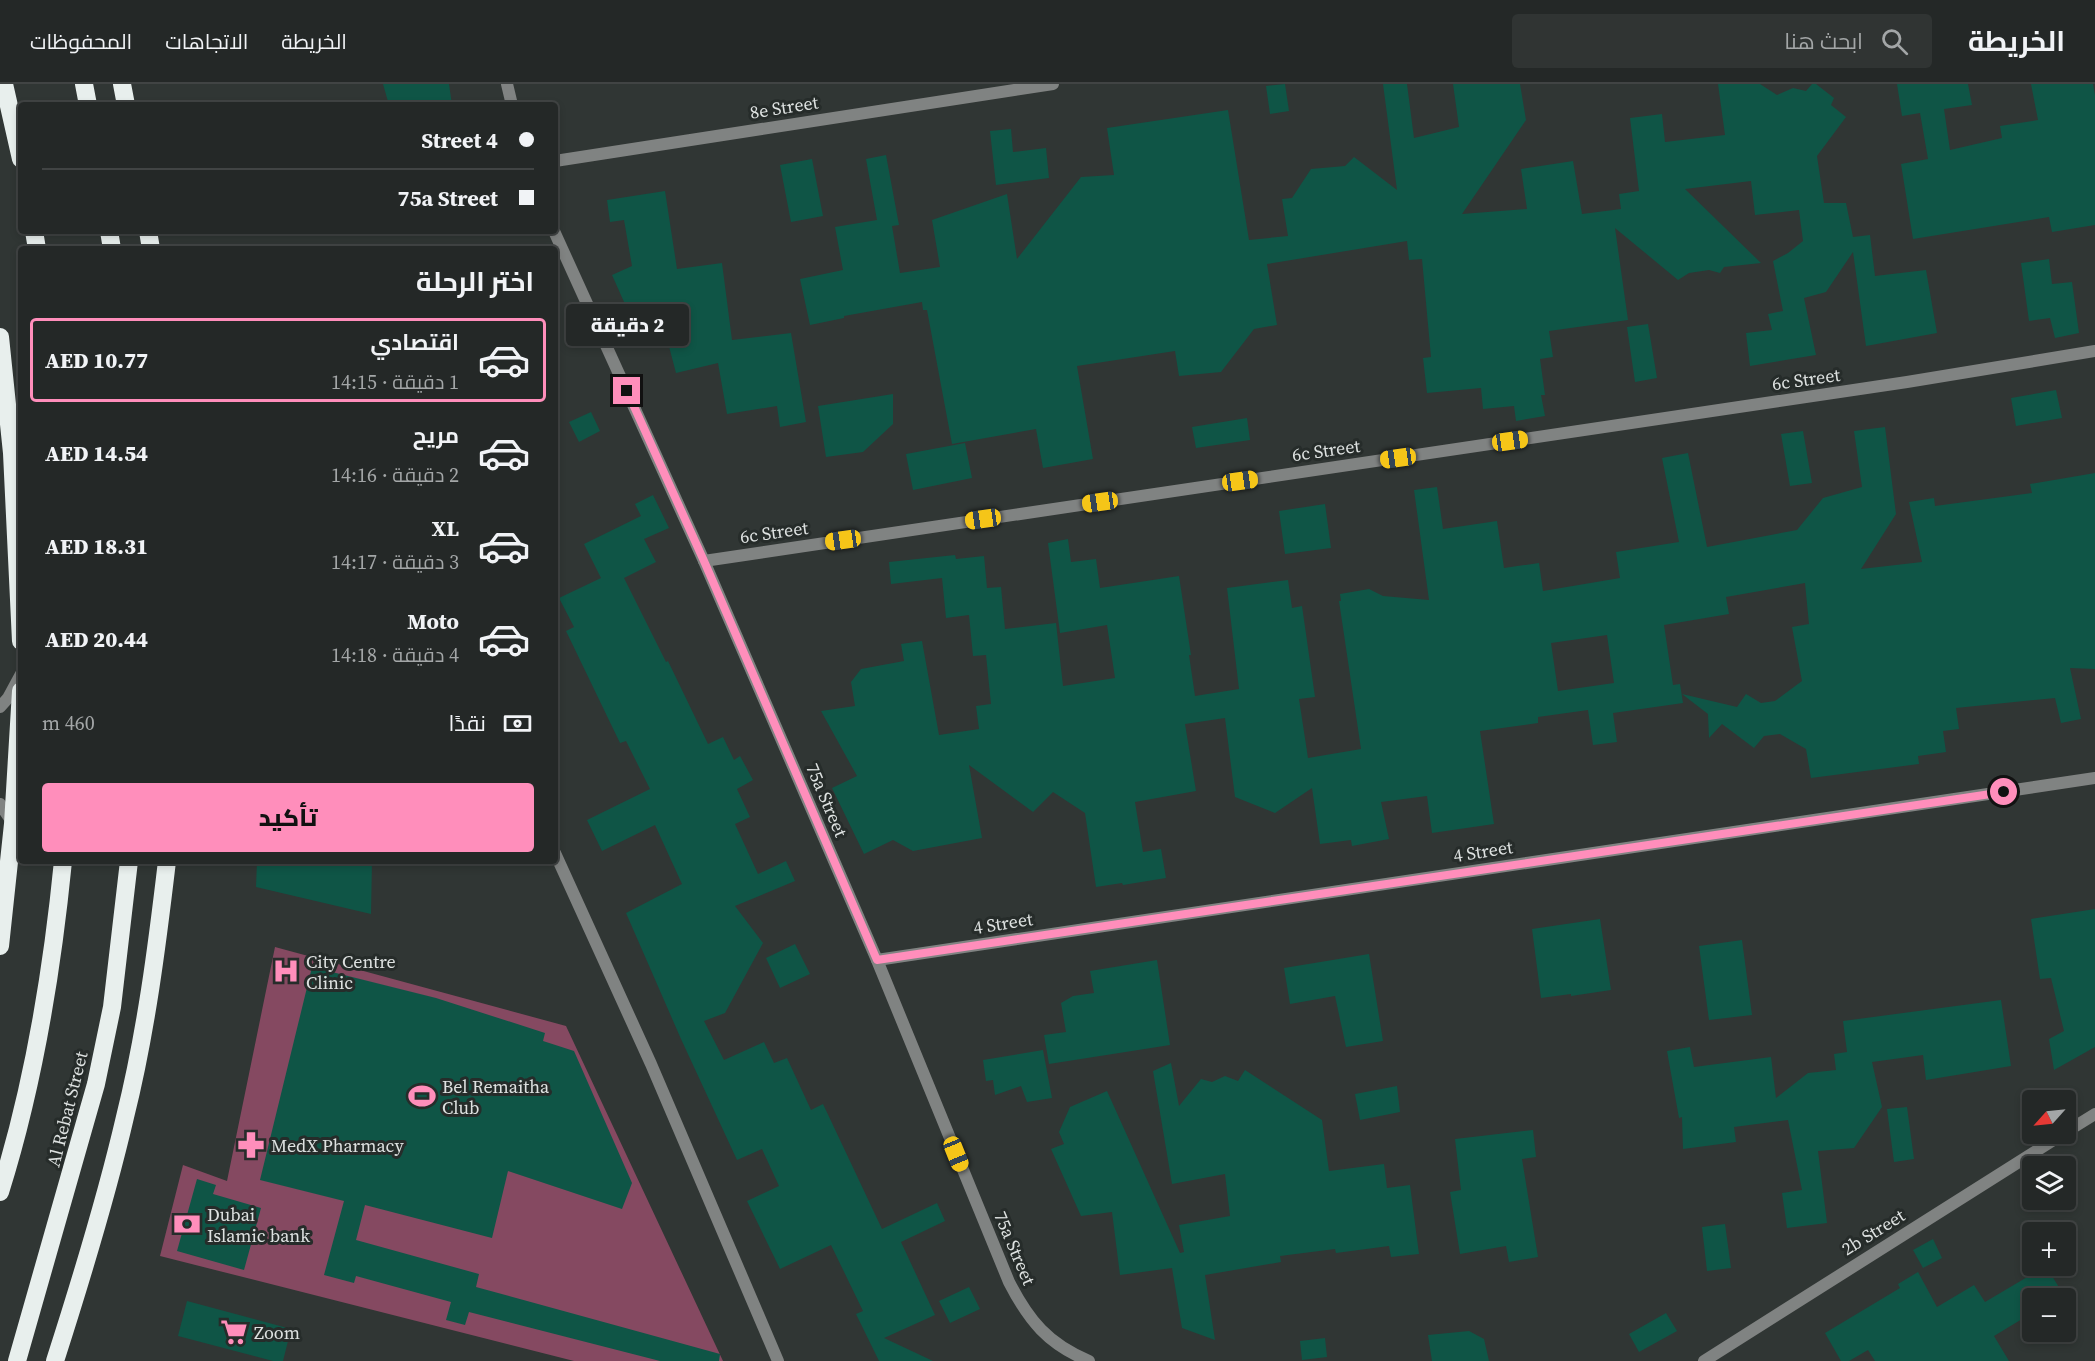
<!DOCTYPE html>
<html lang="ar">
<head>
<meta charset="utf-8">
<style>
  body { margin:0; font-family:"Source Serif 4",Cairo,serif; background:#303433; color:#f1f3f6; direction:rtl; height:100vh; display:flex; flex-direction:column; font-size:22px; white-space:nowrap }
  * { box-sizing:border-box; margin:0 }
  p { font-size:20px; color:#a3a6a7 }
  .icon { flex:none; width:33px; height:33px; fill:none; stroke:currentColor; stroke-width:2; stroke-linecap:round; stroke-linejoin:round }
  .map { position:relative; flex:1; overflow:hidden; direction:ltr }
  .sheet { position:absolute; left:18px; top:162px; width:540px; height:618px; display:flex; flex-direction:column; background:#242827; border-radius:6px; box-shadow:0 3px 9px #0003,0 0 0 2px #414444; direction:rtl }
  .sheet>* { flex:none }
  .banner { position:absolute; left:18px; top:18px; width:540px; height:132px; border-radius:6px; box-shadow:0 3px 9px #0003,0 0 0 2px #414444; direction:rtl; display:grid; align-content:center; height:132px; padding:0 24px; background:#242827 }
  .needle { width:39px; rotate:243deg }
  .controls { position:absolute; left:2022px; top:1006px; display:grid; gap:12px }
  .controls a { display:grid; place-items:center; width:54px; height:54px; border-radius:6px; background:#242827; box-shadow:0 3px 9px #0003,0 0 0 2px #414444; font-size:30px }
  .end { position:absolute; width:27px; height:27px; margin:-14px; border:8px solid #ff8ebb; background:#111; box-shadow:0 0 0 3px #111 }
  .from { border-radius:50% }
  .bubble { position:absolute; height:42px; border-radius:6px; background:#242827; box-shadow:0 3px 9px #0003,0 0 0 2px #414444; font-size:20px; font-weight:800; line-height:42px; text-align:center; direction:rtl }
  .car { position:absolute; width:18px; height:36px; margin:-18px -9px; border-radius:8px; box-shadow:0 0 4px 2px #0007; background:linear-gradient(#f5c518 24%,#345 0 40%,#f5c518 0 76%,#345 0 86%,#f5c518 0) }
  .banner b { display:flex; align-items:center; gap:21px; height:57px; font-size:22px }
  .banner b+b { border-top:2px solid #414444 }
  .banner i { width:15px; height:15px; background:#f1f3f6 }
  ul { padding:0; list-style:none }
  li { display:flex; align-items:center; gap:18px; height:84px; margin:0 12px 9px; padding:0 12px; border:3px solid transparent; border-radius:6px }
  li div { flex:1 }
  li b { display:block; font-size:22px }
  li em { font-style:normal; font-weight:800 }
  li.selected { border-color:#ff8ebb }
  li>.icon { width:54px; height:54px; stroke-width:1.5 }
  h2 { padding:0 24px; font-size:27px; line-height:72px }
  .pay { display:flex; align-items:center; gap:15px; height:66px; padding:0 24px; font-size:22px }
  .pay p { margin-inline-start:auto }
  .cta { display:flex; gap:12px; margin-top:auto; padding:12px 24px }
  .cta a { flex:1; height:69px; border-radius:6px; background:#ff8ebb; color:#111; font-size:24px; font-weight:800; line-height:69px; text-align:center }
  header { display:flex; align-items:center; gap:36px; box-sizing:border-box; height:84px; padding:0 30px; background:#242827; border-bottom:2px solid #414444 }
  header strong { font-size:28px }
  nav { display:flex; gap:33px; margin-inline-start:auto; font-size:21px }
  .search { width:420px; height:54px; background:#303433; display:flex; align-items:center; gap:15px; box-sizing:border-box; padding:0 21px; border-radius:6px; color:#a3a6a7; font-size:22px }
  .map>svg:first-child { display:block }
  .green { fill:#854961 }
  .building { fill:#0f5546; fill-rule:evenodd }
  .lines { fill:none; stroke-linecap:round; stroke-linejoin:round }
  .minor { stroke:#808382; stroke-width:12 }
  .tertiary { stroke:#808382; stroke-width:12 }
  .motorway { stroke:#e8efed; stroke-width:18 }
  .route { stroke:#ff8ebb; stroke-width:8 }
  .labels { text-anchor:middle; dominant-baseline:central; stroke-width:6; stroke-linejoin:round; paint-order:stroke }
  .street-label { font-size:18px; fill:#dee2e1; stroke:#262c2a }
  .poi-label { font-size:18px; fill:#dee2e1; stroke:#262c2a; text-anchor:start }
</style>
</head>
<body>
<header>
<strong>الخريطة</strong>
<div class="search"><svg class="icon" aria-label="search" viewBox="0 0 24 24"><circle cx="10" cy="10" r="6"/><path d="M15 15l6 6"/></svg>ابحث هنا</div>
<nav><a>الخريطة</a><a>الاتجاهات</a><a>المحفوظات</a></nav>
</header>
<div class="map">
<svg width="2095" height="1277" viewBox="0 0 2095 1277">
  <rect width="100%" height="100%" fill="#303634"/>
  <polygon class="green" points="275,863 566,942 723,1277 574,1277 160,1172 183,1081 227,1097"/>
  <g class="building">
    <polygon points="383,0 449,0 452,21 389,21"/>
    <polygon points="1285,0 1289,27 1270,30 1266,2"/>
    <polygon points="1383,0 1407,0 1414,54 1459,43 1453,0 1520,0 1526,36 1462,130 1527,125 1521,85 1573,77 1582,130 1621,125 1619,110 1639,107 1630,34 1662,30 1665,58 1725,51 1718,0 1760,0 1777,11 1793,4 1806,7 1812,0 1816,0 1834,14 1831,21 1846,33 1817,72 1824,119 1846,119 1853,153 1870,151 1875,192 1926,186 1937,249 1866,262 1853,168 1826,208 1804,214 1816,271 1750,282 1746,249 1772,246 1768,230 1783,227 1773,177 1788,169 1803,157 1799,126 1755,131 1751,97 1685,105 1761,179 1724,183 1720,189 1709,186 1689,189 1678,196 1615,144 1628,236 1549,247 1553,273 1540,275 1545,311 1541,311 1545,332 1516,337 1514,322 1483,325 1481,304 1427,309 1423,274 1431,273 1422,175 1409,176 1407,157 1267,180 1277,241 1254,245 1221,288 1179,292 1175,267 1077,282 1093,375 1043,384 1036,345 952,360 927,226 923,226 922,218 844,232 844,234 810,241 800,195 843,186 835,143 877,136 866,75 886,71 899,141 892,142 900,189 940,183 932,136 1007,110 1017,175 1081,93 1114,91 1107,44 1228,26 1249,156 1288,152 1282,115 1292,114 1311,85 1345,82 1354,73 1397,106"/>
    <polygon points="1897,0 1968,0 1972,21 1944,25 1950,66 2002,54 2000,42 2038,36 2031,0 2093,0 2095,11 2095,141 2052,148 2049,133 1913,155 1901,80 1928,75 1920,29 1902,32"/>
    <polygon points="1011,45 1013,68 1046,64 1049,94 996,101 990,47"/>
    <polygon points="812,75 823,132 791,138 780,81"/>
    <polygon points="665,107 677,185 722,179 732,256 791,249 806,338 780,343 777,322 727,330 718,279 676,289 662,236 637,247 612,191 632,182 624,136 610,138 607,116"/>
    <polygon points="2049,175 2052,200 2072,198 2079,249 2055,254 2050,234 2029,237 2021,179"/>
    <polygon points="1648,240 1657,294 1635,298 1627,243"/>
    <polygon points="2056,306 2062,334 2016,342 2011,314"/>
    <polygon points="893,310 893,340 863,368 826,373 818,322"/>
    <polygon points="591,328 600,347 579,358 569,338"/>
    <polygon points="1247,334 1250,356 1196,364 1192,343"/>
    <path d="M 1885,343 L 1896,430 L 1861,485 L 1922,478 L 1909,418 L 1934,414 L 1935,422 L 2032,409 L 2030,400 L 2095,389 L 2095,585 L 2070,584 L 2081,635 L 2061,639 L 2055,614 L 1956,624 L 1959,645 L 1943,647 L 1946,668 L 1918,672 L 1919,680 L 1811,694 L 1806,665 L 1780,650 L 1764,652 L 1754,664 L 1722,640 L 1709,654 L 1708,630 L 1682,610 L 1737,623 L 1746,610 L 1761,619 L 1775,617 L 1802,597 L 1792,543 L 1809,540 L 1805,499 L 1726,513 L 1729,530 L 1664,541 L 1673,601 L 1680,600 L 1683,619 L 1613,629 L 1617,658 L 1593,661 L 1588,626 L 1538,633 L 1538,639 L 1480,647 L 1494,740 L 1432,749 L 1427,712 L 1381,718 L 1389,755 L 1352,762 L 1351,756 L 1320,760 L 1312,704 L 1275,729 L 1235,713 L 1225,634 L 1185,640 L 1196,707 L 1135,718 L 1143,768 L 1161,765 L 1166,794 L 1123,801 L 1122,799 L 1096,803 L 1085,729 L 1053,708 L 1033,728 L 969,681 L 982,754 L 913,767 L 893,756 L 864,770 L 832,704 L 857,692 L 821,627 L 855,622 L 851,598 L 861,585 L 904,577 L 901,560 L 922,557 L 939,651 L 979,645 L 976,622 L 991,620 L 986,571 L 973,572 L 969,531 L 946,534 L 942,494 L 891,500 L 889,478 L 955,471 L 956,475 L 984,472 L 987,504 L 1001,503 L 1005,545 L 1056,539 L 1063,602 L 1115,594 L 1107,541 L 1060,549 L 1048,459 L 1068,455 L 1071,478 L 1096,475 L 1100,504 L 1179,492 L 1191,571 L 1189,571 L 1195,612 L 1239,605 L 1227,504 L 1288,496 L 1292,524 L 1302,522 L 1315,613 L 1299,615 L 1308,674 L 1361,665 L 1339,517 L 1341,517 L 1340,510 L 1369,505 L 1383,512 L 1429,516 L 1414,406 L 1437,403 L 1443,445 L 1497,437 L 1504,484 L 1539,479 L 1543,507 L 1620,494 L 1616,468 L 1679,458 L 1662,374 L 1688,369 L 1707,463 L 1797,446 L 1823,414 L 1862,403 L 1854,347 ZM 1607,551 L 1614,599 L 1558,607 L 1551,559 Z"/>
    <polygon points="1803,347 1812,399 1790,402 1781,350"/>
    <polygon points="965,359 972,394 913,406 906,370"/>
    <polygon points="653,411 669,444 644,455 656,478 624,494 666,578 668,577 708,660 723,653 734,676 740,672 753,696 737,705 750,733 735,740 758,790 786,777 795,797 735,822 763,859 725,929 704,937 724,976 764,958 774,979 787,974 811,1026 823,1020 882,1145 937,1119 945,1137 901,1158 935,1231 884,1254 933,1277 879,1277 856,1230 863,1227 831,1161 780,1185 747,1117 779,1102 762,1065 737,1076 681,955 626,829 682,800 655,741 602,767 587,736 650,705 626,657 620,659 566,547 574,543 559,514 601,494 584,460 641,432 635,420"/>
    <polygon points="1325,420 1331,464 1285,470 1279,427"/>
    <polygon points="257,777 372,777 371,830 256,803"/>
    <polygon points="2095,825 2095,963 2054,986 2049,955 2064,947 2051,894 2040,895 2031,835"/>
    <polygon points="1600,835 1611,906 1571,912 1571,910 1541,914 1532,845"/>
    <polygon points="1742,856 1752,931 1709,936 1699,862"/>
    <polygon points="795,860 810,890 780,904 766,874"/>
    <polygon points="1369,870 1383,957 1346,963 1335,912 1290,920 1284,884"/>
    <polygon points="1157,876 1170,961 1049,980 1044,951 1066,948 1061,919 1073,912 1094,909 1090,887"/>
    <polygon points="312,883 436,914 545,949 543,957 574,967 632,1099 622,1125 508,1087 492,1154 365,1121 356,1156 479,1190 476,1203 720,1270 719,1277 660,1277 469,1228 465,1241 446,1236 451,1218 356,1192 354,1199 324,1191 344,1117 260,1096"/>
    <polygon points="2001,916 2011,982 1926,996 1923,971 1872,978 1882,1023 1854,1064 1818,1067 1827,1139 1787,1144 1782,1109 1802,1106 1788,1036 1734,1043 1736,1058 1683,1065 1682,1033 1679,1034 1667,967 1690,963 1694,983 1771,973 1776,1014 1808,989 1836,986 1834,970 1847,968 1843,937"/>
    <polygon points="1043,966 1052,1014 1027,1018 1021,1002 995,1011 993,996 986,997 983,976"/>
    <polygon points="1171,979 1179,1022 1201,995 1212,998 1225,992 1238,997 1245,986 1322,1036 1329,1087 1384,1080 1387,1104 1410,1101 1419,1170 1391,1173 1389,1162 1336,1169 1335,1165 1280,1172 1281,1178 1205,1191 1215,1256 1182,1244 1172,1184 1120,1191 1112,1128 1081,1132 1051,1065 1064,1060 1059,1048 1070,1023 1107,1007 1180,1169 1184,1168 1179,1141 1230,1132 1225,1090 1172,1100 1153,987"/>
    <polygon points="1397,1002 1400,1028 1360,1036 1355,1010"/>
    <polygon points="1907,1023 1914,1075 1894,1078 1887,1025"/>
    <polygon points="1533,1046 1536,1073 1522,1075 1538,1173 1509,1178 1506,1162 1460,1170 1450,1108 1461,1106 1455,1055"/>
    <polygon points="197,1095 216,1101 213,1110 261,1124 244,1186 177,1167"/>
    <polygon points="1725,1140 1731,1184 1707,1187 1702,1143"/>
    <polygon points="1933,1155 1942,1174 1923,1184 1913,1166"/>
    <polygon points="2046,1182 2066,1215 2032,1215 2032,1229 1994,1252 2009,1277 1875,1277 1868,1266 1849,1277 1841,1277 1825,1249 1900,1204 1898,1200 1918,1188 1937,1223 1974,1201 1985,1218"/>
    <polygon points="969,1203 980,1225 950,1239 939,1217"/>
    <polygon points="187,1217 291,1245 283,1277 273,1277 178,1252"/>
    <polygon points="1666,1229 1677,1247 1639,1268 1629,1250"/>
    <polygon points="1469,1247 1484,1255 1489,1277 1432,1277 1428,1251"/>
    <polygon points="1325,1254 1327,1273 1302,1276 1300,1257"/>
  </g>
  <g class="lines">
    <g class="minor">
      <polyline points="507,0 512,21"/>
      <polyline points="555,77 1053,0"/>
      <path d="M 554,147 L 704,477 L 877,876 L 1009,1198 C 1029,1237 1048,1260 1089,1277"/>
      <polyline points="704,477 1907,298 2095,267"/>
      <polyline points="555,769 651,980 778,1277"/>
      <polyline points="877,876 2095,694"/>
      <polyline points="2066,1048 2095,1030"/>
      <polyline points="1704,1277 2063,1050"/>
    </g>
    <g class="tertiary">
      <polyline points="0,623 8,614 21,590"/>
      <polyline points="0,720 13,739"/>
    </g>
    <g class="motorway">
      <polyline points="4,0 21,75"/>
      <polyline points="84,0 88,21"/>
      <polyline points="122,0 126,21"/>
      <polyline points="34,147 37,165"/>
      <polyline points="109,147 112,165"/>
      <polyline points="148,147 151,165"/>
      <polyline points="0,253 12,369 21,557"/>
      <polyline points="0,862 13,740 21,607"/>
      <path d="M 0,1108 C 34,1000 52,889 63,777"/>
      <polyline points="17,1277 96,1000 112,923 129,777"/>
      <path d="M 55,1277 C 81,1196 106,1115 125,1033 C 146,949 157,862 167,777"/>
    </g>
  </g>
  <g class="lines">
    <polyline class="route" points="627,307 704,477 877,876 2004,708"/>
  </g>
  <defs>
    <symbol id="hospital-bare" viewBox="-9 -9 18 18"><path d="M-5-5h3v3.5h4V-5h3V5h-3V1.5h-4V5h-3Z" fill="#ff8ebb" stroke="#262c2a" stroke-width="2.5" paint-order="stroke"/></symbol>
    <symbol id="stadium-bare" viewBox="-9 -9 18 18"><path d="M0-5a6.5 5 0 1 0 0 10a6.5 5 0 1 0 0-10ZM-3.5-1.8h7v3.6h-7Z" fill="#ff8ebb" stroke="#262c2a" stroke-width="2.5" paint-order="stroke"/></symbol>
    <symbol id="pharmacy-bare" viewBox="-9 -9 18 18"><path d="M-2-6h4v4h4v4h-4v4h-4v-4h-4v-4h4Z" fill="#ff8ebb" stroke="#262c2a" stroke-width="2.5" paint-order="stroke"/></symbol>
    <symbol id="bank-bare" viewBox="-9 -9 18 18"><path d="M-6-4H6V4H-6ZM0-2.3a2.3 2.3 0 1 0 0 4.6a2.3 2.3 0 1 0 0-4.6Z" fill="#ff8ebb" stroke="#262c2a" stroke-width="2.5" paint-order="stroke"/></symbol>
    <symbol id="supermarket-bare" viewBox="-9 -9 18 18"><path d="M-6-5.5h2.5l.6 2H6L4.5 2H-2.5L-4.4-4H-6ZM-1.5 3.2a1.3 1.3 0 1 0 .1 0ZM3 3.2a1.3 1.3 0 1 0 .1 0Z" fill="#ff8ebb" stroke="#262c2a" stroke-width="2.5" paint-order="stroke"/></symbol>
  </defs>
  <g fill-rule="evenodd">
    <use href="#hospital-bare" x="267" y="868" width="38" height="38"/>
    <use href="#stadium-bare" x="403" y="993" width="38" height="38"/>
    <use href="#pharmacy-bare" x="232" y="1042" width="38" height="38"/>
    <use href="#bank-bare" x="168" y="1121" width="38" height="38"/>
    <use href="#supermarket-bare" x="215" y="1229" width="38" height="38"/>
  </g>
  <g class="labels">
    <g class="street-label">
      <text transform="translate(784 23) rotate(-9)">8e Street</text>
      <text transform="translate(1806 295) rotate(-8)">6c Street</text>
      <text transform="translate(1326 366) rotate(-8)">6c Street</text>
      <text transform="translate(774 448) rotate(-8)">6c Street</text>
      <text transform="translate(827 716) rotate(67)">75a Street</text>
      <text transform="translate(1483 767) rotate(-9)">4 Street</text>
      <text transform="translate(1003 839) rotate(-9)">4 Street</text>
      <text transform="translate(67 1025) rotate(-76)">Al Rebat Street</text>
      <text transform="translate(1873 1148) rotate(-32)">2b Street</text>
      <text transform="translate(1015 1164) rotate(67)">75a Street</text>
    </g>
    <g class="poi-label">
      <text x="306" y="877">City Centre<tspan x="306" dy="21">Clinic</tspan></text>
      <text x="442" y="1002">Bel Remaitha<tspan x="442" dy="21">Club</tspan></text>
      <text x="271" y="1061">MedX Pharmacy</text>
      <text x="207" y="1130">Dubai<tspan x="207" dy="21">Islamic bank</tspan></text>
      <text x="254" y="1248">Zoom</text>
    </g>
  </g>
</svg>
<div class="controls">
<a><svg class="needle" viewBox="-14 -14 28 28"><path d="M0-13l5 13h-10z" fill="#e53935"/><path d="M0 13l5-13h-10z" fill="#a3a6a7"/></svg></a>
<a><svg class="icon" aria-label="layers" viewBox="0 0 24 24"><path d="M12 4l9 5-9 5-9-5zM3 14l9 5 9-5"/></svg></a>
<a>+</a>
<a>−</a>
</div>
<i class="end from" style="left:2004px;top:708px"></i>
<i class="end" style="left:627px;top:307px"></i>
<div class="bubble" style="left:566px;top:220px;width:123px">2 دقيقة</div>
<i class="car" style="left:1510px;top:357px;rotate:82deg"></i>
<i class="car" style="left:1398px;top:374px;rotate:262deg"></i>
<i class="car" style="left:1240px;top:397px;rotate:82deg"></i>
<i class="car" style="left:1100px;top:418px;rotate:262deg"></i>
<i class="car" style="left:983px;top:435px;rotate:262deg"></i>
<i class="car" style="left:843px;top:456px;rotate:262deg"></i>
<i class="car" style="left:956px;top:1070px;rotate:158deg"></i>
<div class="banner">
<b><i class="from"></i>4 Street</b>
<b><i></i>75a Street</b>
</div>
<section class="sheet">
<h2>اختر الرحلة</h2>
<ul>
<li class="selected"><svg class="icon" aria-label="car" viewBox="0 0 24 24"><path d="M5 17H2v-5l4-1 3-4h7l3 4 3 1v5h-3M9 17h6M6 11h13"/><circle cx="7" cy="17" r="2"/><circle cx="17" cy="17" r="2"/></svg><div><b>اقتصادي</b><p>1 دقيقة · 14:15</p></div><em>AED 10.77</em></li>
<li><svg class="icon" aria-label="car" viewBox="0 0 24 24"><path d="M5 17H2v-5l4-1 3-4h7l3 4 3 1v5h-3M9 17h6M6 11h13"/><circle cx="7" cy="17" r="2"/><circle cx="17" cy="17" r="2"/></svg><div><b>مريح</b><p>2 دقيقة · 14:16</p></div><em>AED 14.54</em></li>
<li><svg class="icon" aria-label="car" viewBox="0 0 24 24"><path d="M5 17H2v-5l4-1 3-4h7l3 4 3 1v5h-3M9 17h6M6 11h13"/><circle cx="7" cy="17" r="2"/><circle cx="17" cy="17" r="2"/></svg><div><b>XL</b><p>3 دقيقة · 14:17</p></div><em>AED 18.31</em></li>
<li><svg class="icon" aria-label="car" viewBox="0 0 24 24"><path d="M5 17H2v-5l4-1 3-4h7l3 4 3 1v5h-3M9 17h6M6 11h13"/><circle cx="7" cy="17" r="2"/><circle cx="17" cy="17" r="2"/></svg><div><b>Moto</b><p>4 دقيقة · 14:18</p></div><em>AED 20.44</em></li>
</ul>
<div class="pay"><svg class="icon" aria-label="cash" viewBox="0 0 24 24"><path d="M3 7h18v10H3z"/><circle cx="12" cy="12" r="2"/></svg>نقدًا<p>460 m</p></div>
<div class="cta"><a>تأكيد</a></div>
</section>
</div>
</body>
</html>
